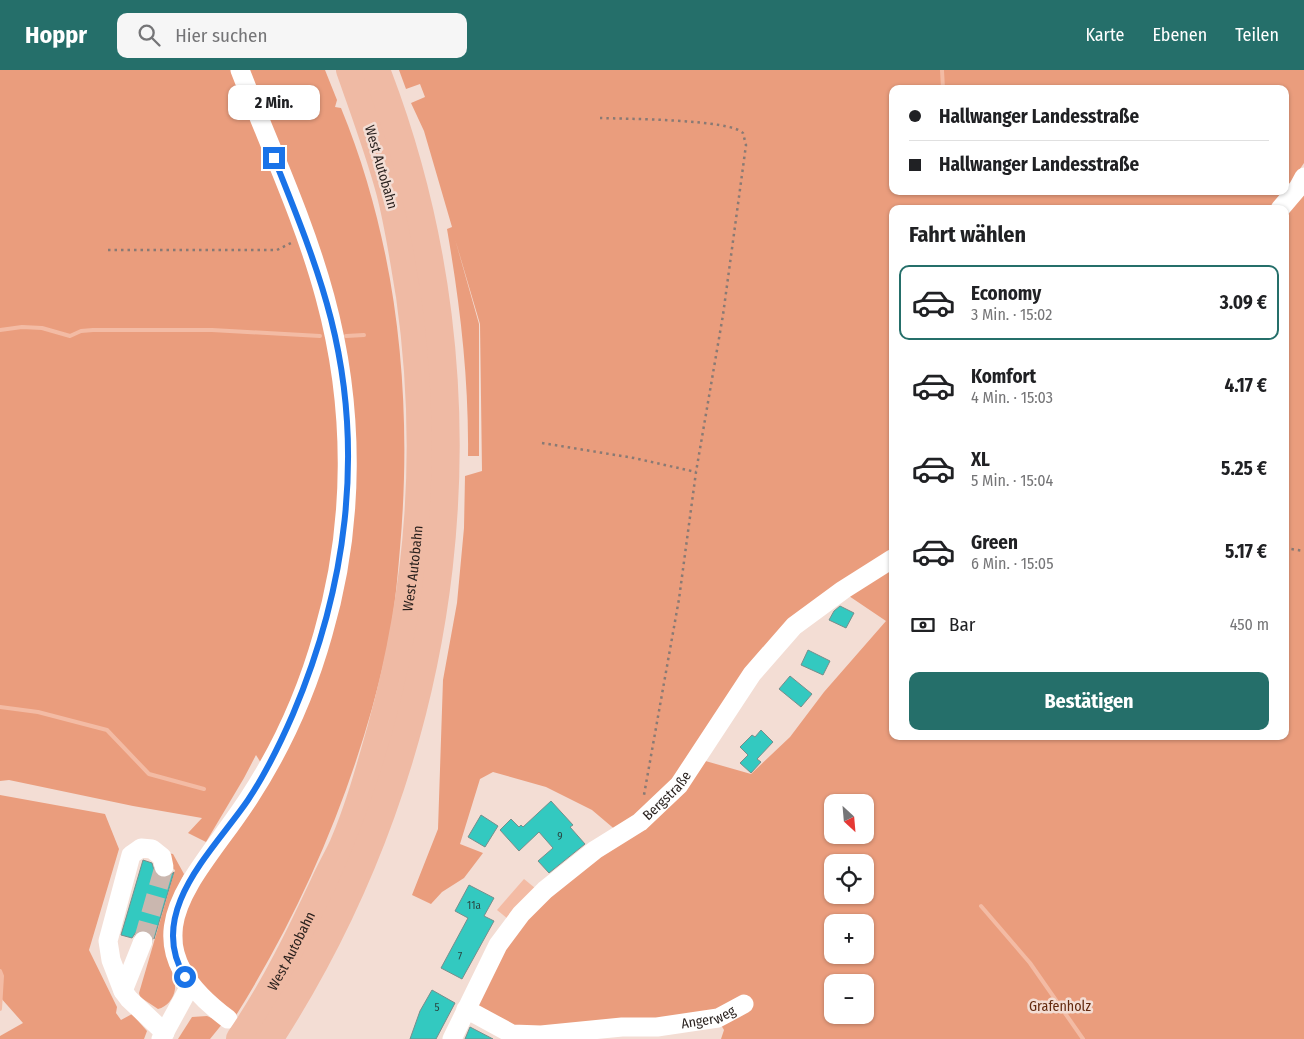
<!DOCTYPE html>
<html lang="de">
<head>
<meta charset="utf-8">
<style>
  body { margin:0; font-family:"Fira Sans Condensed",sans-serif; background:#f6f6f6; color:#202124; height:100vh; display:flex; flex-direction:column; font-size:19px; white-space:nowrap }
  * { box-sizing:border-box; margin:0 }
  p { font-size:16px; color:#757577 }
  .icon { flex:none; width:28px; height:28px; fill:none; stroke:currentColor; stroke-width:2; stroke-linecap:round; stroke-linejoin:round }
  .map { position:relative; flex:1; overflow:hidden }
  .drawer { position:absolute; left:889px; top:135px; width:400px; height:535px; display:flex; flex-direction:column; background:#fff; border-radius:10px; box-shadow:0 1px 4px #0004 }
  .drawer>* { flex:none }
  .hud { position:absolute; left:889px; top:15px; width:400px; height:110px; border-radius:10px; box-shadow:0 1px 4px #0004; display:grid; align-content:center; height:110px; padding:0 20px; background:#fff }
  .needle { width:32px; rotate:154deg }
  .fabs { position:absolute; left:824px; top:724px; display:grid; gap:10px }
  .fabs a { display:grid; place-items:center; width:50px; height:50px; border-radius:10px; background:#fff; box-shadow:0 1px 4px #0004; font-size:25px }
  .end { position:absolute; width:22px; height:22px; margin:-11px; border:6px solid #1a73e8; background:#fff; box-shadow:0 0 0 2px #fff }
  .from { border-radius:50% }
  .bubble { position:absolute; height:35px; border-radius:10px; background:#fff; box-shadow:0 1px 4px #0004; font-size:16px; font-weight:700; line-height:35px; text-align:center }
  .hud b { display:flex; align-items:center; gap:18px; height:48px; font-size:19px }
  .hud b+b { border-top:1px solid #e0e0e0 }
  .hud i { width:12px; height:12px; background:#202124 }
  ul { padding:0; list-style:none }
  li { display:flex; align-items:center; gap:15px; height:75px; margin:0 10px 8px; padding:0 10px; border:2px solid transparent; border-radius:10px }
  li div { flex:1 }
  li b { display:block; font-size:19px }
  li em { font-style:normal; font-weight:700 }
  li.current { border-color:#256f6a }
  li>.icon { width:45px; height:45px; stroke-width:1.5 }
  h2 { padding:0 20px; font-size:22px; line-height:60px }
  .pay { display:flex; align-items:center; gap:12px; height:55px; padding:0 20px; font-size:19px }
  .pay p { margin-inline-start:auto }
  .button { display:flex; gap:10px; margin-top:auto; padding:10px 20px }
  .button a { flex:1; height:58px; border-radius:10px; background:#256f6a; color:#fff; font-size:20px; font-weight:700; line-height:58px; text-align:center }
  header { display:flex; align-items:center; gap:30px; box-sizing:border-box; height:70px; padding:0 25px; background:#256f6a; color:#fff }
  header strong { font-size:24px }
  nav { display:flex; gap:28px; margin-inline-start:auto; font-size:18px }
  .search { width:350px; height:45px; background:#f6f6f6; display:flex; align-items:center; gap:12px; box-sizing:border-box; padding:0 18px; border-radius:10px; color:#757577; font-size:19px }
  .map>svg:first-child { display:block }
  .green { fill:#ea9d7d; fill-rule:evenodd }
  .water { fill:#f3bba4 }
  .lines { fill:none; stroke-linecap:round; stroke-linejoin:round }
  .stream { stroke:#f3bba4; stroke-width:4 }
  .building { fill:#33c9c0; stroke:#768e8b }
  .minor-tunnel { stroke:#cab7af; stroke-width:19; stroke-dasharray:19 9; stroke-linecap:butt }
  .path { stroke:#897a74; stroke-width:2.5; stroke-dasharray:2.5 4; stroke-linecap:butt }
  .minor { stroke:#fff; stroke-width:19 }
  .highway { stroke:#efbaa4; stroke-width:28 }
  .route { stroke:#1a73e8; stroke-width:6 }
  .labels { text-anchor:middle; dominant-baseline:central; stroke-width:5; stroke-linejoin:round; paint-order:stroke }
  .number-label { font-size:11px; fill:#294944 }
  .street-label { font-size:14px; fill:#261e1b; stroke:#f3ddd4 }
  .park-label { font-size:14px; fill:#62290e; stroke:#f3ddd4 }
</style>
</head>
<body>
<header>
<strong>Hoppr</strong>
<div class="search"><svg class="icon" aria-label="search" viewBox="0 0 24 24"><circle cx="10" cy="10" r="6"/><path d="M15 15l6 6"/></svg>Hier suchen</div>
<nav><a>Karte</a><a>Ebenen</a><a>Teilen</a></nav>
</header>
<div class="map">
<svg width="1304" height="969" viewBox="0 0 1304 969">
  <rect width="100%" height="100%" fill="#f3ddd4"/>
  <g class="green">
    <path d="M 0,0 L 325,0 L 337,30 L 335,37 L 341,38 C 398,177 413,329 400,478 C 397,513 394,549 386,583 C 357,712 305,835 235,947 L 206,922 L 182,882 L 183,841 L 261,693 L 256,685 L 244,708 L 206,772 L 188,763 L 202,748 L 133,736 L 9,710 L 0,711 Z"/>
    <path d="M 399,0 L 1304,0 L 1304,93 L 1285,121 L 1285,19 L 892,19 L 892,121 L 1285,121 L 1270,139 L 892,139 L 892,483 L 822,526 L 679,706 L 618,762 L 592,740 L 546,717 L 493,702 L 480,709 L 460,774 L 483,783 L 464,808 L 442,822 L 431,834 L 412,825 L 438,759 L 443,610 L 457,533 L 464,458 L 465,406 L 482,401 L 480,254 L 455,169 L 479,254 L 479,386 L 468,386 C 469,309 460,234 447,159 L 452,157 L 424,61 L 411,33 L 425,27 L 420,14 L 406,19 Z"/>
    <path d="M 1304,115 L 1304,969 L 721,969 L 724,960 L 714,943 L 522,961 L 475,934 L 506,875 L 522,853 L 702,690 L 751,704 L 790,667 L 824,622 L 886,551 L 846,524 L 892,495 L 892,666 L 1285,666 L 1285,139 ZM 832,732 L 865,732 L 865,765 L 832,765 ZM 832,792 L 865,792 L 865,825 L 832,825 ZM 832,852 L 865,852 L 865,885 L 832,885 ZM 832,912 L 865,912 L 865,945 L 832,945 Z"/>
    <polygon points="0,725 105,744 119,779 89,880 117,937 116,943 121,950 132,944 147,961 144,969 0,969 0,966 23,953 0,927"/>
    <path d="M 168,783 L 173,784 L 184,804 C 177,820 167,867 168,885 C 169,897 176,906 175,919 C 174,928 167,937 158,939 L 140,927 L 139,923 L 175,800 L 169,796 Z"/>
    <polygon points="207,946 223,953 210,969 178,969 192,947"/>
  </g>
  <polygon class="water" points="524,809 535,818 508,849 497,840"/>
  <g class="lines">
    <g class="stream">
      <polyline points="942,0 943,19"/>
      <polyline points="0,260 22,257 42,258 70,266 81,261 93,260 212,260 320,266"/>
      <polyline points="346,266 364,265"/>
      <polyline points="0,637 38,642 107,660 149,704 204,719"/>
      <polyline points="981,836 1030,893 1083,969"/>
      <polyline points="0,901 2,906 0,939"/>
    </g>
  </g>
  <g class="building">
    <polygon points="840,536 854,543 846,558 829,550 834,541"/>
    <polygon points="808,580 830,591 823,605 801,595"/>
    <polygon points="790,606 812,624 801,637 779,619"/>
    <polygon points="761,660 773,672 757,689 761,692 751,703 740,693 748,685 740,677 752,665 755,667"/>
    <polygon points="551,731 573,755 570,757 585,774 549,803 538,791 553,778 539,762 519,781 500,760 511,749 519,757 521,755 523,757"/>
    <polygon points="481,745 498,756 485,777 468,767"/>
    <polygon points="143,790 152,793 155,804 160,807 167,808 174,802 154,869 147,860 136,862 132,868 121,865"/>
    <polygon points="469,815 494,828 484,846 494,851 462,909 441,898 468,848 455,841"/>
    <polygon points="432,920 455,933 436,969 410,969 420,941"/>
    <polygon points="470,957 493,969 465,969"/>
  </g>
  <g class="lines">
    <polyline class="minor-tunnel" points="143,871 164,797"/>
    <g class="path">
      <path d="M 600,48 C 624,49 730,49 743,63 L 746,75 L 723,245 L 696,402 L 679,529 L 644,725"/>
      <polyline points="108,180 277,180 293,172"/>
      <polyline points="542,373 634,388 696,402"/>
      <polyline points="1285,478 1304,481"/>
    </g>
    <g class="minor">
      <polyline points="1280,139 1298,118 1304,107"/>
      <polyline points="143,871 123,921 111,890 108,871 131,785 141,778 152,779 162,787 164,797"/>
      <polyline points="123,921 129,929 165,963"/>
      <path id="s1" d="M 466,939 L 512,964 L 541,965 L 622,957 L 657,957 L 718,948 L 744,934"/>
      <path d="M 228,949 C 119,868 196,810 249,728 C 281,679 307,621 323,564 C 355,455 355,337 325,227 C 304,149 269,75 240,0"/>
      <polyline points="161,969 190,916"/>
      <path id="s2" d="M 452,969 L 498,875 L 521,844 L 545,820 L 595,780 L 640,752 L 679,715 L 752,604 L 794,556 L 843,520 L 892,489"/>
    </g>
    <g class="highway">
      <path id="s3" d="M 240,969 C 275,918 301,864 327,808 C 332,797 338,787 343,776 C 359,739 370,699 381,660 C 421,515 431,375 410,226 C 404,191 399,155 390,121 C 379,80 364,40 350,0"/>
      <path d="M 269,969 C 455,682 500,320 376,0"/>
    </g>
  </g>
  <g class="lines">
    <path class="route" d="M 185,907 C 145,842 214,780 248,730 C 266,703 280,674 293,644 C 346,519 365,383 331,249 C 317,194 295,141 274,88"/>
  </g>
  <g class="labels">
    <g class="number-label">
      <text x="560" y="766">9</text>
      <text x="474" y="835">11a</text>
      <text x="460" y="886">7</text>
      <text x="437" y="937">5</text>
    </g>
    <g class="street-label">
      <text transform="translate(381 97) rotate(74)">West Autobahn</text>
      <text stroke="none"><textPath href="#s3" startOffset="506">West Autobahn</textPath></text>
      <text stroke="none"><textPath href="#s2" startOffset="332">Bergstraße</textPath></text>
      <text stroke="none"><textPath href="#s3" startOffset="102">West Autobahn</textPath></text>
      <text stroke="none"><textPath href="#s1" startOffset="250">Angerweg</textPath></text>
    </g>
    <g class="park-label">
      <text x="1060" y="936">Grafenholz</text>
    </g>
  </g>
</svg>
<div class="fabs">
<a><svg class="needle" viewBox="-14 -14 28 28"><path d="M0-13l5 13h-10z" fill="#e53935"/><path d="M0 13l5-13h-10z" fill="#757577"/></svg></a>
<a><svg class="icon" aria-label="locate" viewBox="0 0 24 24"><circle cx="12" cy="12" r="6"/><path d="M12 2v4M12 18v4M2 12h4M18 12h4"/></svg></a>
<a>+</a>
<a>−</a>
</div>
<i class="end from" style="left:185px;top:907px"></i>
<i class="end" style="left:274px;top:88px"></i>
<div class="bubble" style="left:228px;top:15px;width:92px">2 Min.</div>
<div class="hud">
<b><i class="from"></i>Hallwanger Landesstraße</b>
<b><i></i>Hallwanger Landesstraße</b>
</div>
<section class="drawer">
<h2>Fahrt wählen</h2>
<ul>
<li class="current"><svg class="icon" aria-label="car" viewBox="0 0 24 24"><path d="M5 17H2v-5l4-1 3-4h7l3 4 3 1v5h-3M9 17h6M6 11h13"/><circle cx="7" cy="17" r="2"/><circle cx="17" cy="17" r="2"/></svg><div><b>Economy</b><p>3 Min. · 15:02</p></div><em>3.09 €</em></li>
<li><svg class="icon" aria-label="car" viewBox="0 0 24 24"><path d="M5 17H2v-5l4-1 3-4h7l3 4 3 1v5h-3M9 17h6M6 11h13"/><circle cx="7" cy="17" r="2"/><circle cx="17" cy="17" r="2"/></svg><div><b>Komfort</b><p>4 Min. · 15:03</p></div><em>4.17 €</em></li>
<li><svg class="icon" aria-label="car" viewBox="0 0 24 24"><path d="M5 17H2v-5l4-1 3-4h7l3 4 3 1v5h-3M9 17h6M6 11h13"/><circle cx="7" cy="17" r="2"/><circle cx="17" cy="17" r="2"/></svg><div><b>XL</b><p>5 Min. · 15:04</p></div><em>5.25 €</em></li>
<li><svg class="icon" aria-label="car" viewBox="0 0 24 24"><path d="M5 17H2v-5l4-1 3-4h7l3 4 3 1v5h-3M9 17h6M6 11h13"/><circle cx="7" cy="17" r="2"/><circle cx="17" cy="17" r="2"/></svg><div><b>Green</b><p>6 Min. · 15:05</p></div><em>5.17 €</em></li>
</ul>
<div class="pay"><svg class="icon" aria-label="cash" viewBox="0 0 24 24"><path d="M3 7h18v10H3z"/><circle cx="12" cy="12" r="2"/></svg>Bar<p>450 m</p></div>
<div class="button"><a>Bestätigen</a></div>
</section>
</div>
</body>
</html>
